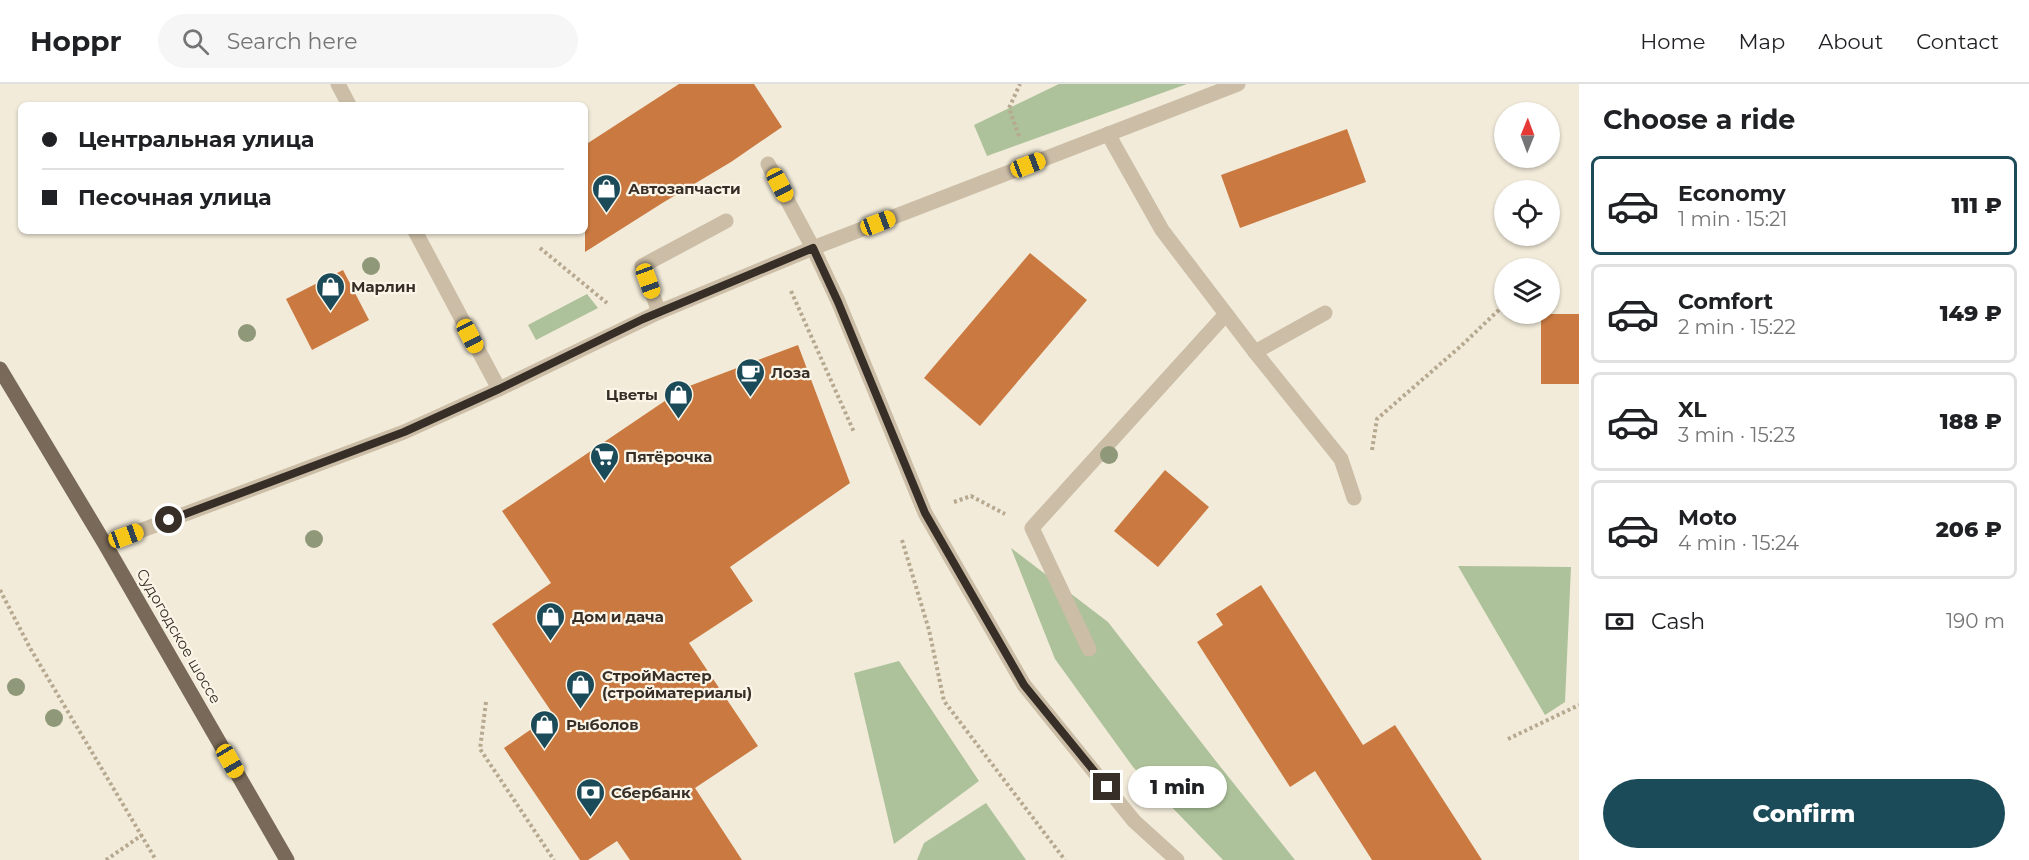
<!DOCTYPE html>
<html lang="en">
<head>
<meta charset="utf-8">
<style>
  body { margin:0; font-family:Montserrat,sans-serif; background:#f6f6f6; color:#202124; height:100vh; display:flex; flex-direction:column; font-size:22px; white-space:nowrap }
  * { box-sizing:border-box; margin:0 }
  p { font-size:20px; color:#757577 }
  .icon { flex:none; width:33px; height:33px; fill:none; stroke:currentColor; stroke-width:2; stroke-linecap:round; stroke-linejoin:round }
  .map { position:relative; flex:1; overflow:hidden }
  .panel { display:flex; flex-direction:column; background:#fff; width:450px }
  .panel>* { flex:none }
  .guide { position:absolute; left:18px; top:18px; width:570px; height:132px; border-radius:9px; box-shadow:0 2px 4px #0004; display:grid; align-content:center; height:132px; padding:0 24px; background:#fff }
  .needle { width:39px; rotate:1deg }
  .tools { position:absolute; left:1494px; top:18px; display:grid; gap:12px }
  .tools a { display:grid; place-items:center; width:66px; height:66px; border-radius:50%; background:#fff; box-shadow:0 2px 4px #0004; font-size:30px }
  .end { position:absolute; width:27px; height:27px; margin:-14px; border:8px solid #372f27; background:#fff; box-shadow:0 0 0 3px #fff }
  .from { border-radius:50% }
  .bubble { position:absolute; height:42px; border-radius:21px; background:#fff; box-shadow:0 2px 4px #0004; font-size:20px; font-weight:800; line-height:42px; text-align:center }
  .car { position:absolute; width:18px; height:36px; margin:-18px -9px; border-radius:8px; box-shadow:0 0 4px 2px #0007; background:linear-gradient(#f5c518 24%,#345 0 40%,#f5c518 0 76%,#345 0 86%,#f5c518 0) }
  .guide b { display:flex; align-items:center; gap:21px; height:57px; font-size:22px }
  .guide b+b { border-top:2px solid #e0e0e0 }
  .guide i { width:15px; height:15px; background:#202124 }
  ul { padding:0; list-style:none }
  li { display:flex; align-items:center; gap:18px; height:99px; margin:0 12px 9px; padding:0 12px; border:3px solid #e0e0e0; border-radius:9px }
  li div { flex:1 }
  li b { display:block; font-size:22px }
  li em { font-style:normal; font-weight:800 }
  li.selected { border-color:#1b4a59 }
  li>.icon { width:54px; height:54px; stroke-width:1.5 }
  h2 { padding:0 24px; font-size:27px; line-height:72px }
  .pay { display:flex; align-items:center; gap:15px; height:66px; padding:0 24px; font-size:22px }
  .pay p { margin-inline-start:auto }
  .action { display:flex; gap:12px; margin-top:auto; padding:12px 24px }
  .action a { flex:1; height:69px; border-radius:36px; background:#1b4a59; color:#fff; font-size:24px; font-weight:800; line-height:69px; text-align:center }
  header { display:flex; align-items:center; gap:36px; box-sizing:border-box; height:84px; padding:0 30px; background:#fff; border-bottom:2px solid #e0e0e0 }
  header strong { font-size:28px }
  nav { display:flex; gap:33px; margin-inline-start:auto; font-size:21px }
  .search { width:420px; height:54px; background:#f6f6f6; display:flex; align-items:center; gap:15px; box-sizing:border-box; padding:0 21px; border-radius:33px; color:#757577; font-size:22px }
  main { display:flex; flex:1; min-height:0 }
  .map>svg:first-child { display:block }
  .green { fill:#adc29a }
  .building { fill:#ca7a41 }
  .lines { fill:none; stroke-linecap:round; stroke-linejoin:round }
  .path { stroke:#b7a890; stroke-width:4; stroke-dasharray:3 3; stroke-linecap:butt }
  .service { stroke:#cbbda6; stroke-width:15 }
  .minor { stroke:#cbbda6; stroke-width:15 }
  .primary { stroke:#796958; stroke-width:15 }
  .tree { fill:#8f9979 }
  .route { stroke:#372f27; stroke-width:8 }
  .labels { text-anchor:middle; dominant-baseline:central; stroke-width:4.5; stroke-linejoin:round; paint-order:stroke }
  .poi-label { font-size:15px; font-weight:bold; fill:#372f27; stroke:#faf5e7; text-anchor:start }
  .street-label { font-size:15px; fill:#372f27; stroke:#faf5e7 }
</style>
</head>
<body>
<header>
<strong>Hoppr</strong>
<div class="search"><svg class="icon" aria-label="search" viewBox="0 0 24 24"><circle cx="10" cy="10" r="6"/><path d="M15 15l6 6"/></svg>Search here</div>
<nav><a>Home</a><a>Map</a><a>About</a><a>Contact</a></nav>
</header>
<main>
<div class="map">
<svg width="1579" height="776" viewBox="0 0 1579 776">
  <rect width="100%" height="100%" fill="#f2ebda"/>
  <g class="green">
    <polygon points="1059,0 1187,0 987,72 974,41"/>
    <polygon points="587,210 598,224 536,256 528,241"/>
    <polygon points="1011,464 1108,538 1215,676 1295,776 1223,776 1133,683 1055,575"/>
    <polygon points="1458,482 1571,483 1565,618 1545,631"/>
    <polygon points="899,577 979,697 894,760 854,589"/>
    <polygon points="986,719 1026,776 917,776 924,759"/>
  </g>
  <g class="building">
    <polygon points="679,0 754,0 782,43 731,78 664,118 585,168 585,61"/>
    <polygon points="1347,45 1366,98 1240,144 1221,91"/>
    <polygon points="1030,169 1087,216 980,342 924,294"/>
    <polygon points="343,186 369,236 312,266 286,215"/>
    <rect x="1541" y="230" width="38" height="70"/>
    <polygon points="798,261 850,399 730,483 753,517 689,559 758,662 695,704 742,776 630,776 617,757 588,776 580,776 504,664 553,630 492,540 551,499 502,427 684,304"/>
    <polygon points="1165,386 1209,423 1158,483 1114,447"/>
    <polygon points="1261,501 1363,661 1395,641 1482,776 1372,776 1315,687 1290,703 1197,558 1223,541 1216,530"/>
  </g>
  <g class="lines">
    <g class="path">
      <polyline points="1019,52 1009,24 1020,0"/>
      <polyline points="540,164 607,219"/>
      <polyline points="791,207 854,348"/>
      <polyline points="1372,366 1377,335 1461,262 1504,221"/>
      <polyline points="954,418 971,412 1005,430"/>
      <polyline points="902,456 929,546 944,617 1065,776"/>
      <polyline points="0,506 30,564 156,776"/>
      <polyline points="486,618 480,665 554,776"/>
      <polyline points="1508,655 1579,621"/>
      <polyline points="106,776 142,751"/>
    </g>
    <g class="service">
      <polyline points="1108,50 1162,146 1255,268 1341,375 1354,414"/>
      <polyline points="768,80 813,164"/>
      <polyline points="659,228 642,182 726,137"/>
      <polyline points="1255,268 1325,229"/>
      <polyline points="1089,565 1032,444 1226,230"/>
    </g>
    <g class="minor">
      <polyline points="338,0 349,21"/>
      <polyline points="415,147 499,305"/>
      <polyline points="813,164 838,217 925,429 1024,601 1134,737 1177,776"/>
      <polyline points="105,460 404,348 499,305 659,228 813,164 1238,0"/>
    </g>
    <polyline class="primary" points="0,285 105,460 287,776"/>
  </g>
  <g class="tree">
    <circle cx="371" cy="182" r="9"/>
    <circle cx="247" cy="249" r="9"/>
    <circle cx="1109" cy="371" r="9"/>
    <circle cx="314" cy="455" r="9"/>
    <circle cx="16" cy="603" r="9"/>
    <circle cx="54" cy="634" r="9"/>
  </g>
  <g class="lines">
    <polyline class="route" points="169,436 404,348 499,305 643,235 813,164 838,218 925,429 1024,601 1107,703"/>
  </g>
  <defs>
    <symbol id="shop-pin" viewBox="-11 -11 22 30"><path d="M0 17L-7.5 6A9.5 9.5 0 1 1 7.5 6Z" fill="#1b4a59" stroke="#faf5e7"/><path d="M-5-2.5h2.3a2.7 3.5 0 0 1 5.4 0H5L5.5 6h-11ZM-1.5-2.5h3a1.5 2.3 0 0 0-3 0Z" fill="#fff"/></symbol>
    <symbol id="cafe-pin" viewBox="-11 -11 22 30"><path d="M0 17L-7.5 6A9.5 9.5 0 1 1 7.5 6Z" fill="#1b4a59" stroke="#faf5e7"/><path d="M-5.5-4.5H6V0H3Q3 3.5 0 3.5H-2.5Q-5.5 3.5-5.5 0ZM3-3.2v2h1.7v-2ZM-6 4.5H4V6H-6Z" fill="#fff"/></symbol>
    <symbol id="supermarket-pin" viewBox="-11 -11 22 30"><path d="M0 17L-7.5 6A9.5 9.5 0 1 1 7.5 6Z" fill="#1b4a59" stroke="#faf5e7"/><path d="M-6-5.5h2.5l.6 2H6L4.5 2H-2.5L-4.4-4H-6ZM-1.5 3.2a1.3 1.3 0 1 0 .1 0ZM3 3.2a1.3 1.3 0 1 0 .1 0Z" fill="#fff"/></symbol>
    <symbol id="bank-pin" viewBox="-11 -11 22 30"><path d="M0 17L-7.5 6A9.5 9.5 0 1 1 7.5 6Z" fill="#1b4a59" stroke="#faf5e7"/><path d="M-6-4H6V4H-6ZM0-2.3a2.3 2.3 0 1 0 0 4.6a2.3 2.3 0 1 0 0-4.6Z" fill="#fff"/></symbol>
  </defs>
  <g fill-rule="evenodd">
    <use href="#shop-pin" x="590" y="88" width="33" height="45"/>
    <use href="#shop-pin" x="314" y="186" width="33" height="45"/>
    <use href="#cafe-pin" x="734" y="272" width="33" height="45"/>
    <use href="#shop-pin" x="662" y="294" width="33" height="45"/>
    <use href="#supermarket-pin" x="588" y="356" width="33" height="45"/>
    <use href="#shop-pin" x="534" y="516" width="33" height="45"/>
    <use href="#shop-pin" x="564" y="584" width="33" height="45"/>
    <use href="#shop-pin" x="528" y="624" width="33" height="45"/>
    <use href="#bank-pin" x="574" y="692" width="33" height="45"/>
  </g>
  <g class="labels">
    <g class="poi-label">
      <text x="628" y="104">Автозапчасти</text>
      <text x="351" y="202">Марлин</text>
      <text x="771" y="288">Лоза</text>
      <text x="658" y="310" text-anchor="end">Цветы</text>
      <text x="625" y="372">Пятёрочка</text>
      <text x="572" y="532">Дом и дача</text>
      <text x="602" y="591">СтройМастер<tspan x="602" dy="17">(стройматериалы)</tspan></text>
      <text x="566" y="640">Рыболов</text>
      <text x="611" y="708">Сбербанк</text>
    </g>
    <g class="street-label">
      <text transform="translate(179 552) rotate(60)">Судогодское шоссе</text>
    </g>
  </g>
</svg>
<div class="tools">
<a><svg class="needle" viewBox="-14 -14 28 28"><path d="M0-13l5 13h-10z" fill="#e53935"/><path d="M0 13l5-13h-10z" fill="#757577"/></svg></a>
<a><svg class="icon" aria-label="locate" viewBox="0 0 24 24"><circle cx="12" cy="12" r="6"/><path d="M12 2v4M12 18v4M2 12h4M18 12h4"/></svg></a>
<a><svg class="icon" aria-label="layers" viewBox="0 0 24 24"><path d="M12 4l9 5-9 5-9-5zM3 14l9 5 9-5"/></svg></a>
</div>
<i class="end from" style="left:169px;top:436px"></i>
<i class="end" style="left:1107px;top:703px"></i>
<div class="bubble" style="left:1128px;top:682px;width:99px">1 min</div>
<i class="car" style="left:1028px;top:81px;rotate:69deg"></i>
<i class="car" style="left:780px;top:101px;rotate:152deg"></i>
<i class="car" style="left:878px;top:139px;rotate:69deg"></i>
<i class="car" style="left:648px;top:197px;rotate:160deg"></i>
<i class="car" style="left:470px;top:252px;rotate:152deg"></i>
<i class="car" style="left:126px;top:452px;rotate:70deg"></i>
<i class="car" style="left:230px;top:677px;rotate:150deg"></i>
<div class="guide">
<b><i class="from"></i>Центральная улица</b>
<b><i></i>Песочная улица</b>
</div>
</div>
<section class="panel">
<h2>Choose a ride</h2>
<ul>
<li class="selected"><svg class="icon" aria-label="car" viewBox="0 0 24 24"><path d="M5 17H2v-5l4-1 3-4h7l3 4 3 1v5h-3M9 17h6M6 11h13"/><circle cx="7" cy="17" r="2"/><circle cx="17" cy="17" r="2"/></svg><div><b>Economy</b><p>1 min · 15:21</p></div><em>111 ₽</em></li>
<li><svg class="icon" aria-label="car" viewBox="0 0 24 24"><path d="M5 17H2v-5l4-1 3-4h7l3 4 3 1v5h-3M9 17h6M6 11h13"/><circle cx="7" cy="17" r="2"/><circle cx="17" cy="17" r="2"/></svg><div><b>Comfort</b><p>2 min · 15:22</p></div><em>149 ₽</em></li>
<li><svg class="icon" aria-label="car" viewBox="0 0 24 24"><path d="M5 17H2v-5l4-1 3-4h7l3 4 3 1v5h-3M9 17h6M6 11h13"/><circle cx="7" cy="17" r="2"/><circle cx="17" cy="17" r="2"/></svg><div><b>XL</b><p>3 min · 15:23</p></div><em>188 ₽</em></li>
<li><svg class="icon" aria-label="car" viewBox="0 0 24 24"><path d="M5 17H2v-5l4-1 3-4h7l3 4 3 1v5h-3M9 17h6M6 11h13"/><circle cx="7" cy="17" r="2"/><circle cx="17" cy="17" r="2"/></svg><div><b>Moto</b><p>4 min · 15:24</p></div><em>206 ₽</em></li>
</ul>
<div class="pay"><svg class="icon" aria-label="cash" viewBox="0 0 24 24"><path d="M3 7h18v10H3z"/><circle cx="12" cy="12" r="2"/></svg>Cash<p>190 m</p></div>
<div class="action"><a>Confirm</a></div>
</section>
</main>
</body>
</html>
